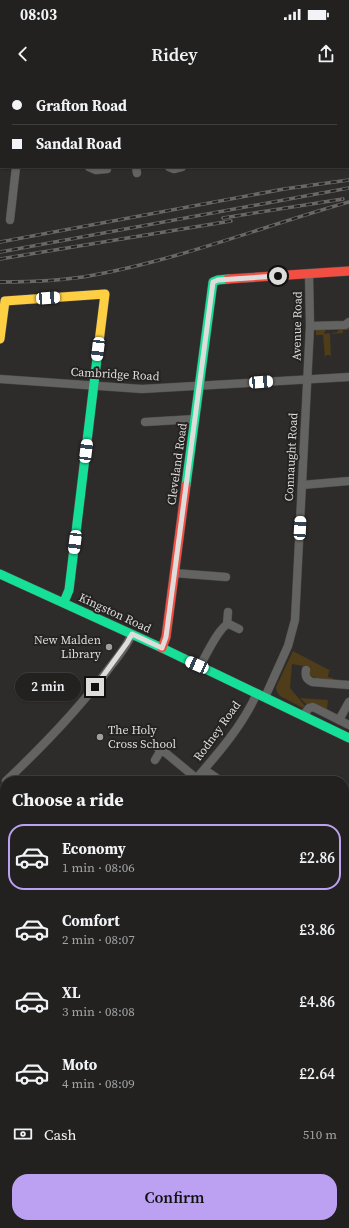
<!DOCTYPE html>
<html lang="en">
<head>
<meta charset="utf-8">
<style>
  body { margin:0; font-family:"Source Serif 4",serif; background:#2e2e2d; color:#f1f3f6; height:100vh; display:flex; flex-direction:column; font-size:15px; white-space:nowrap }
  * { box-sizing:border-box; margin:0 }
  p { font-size:13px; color:#a2a3a5 }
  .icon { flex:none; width:22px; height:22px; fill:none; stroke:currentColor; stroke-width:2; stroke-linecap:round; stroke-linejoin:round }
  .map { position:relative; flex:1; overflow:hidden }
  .sheet { position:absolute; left:0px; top:696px; width:349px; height:452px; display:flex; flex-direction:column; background:#222120; border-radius:16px 16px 0 0; box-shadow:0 1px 3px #0004,0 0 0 1px #3f3e3e }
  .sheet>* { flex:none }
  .guide { position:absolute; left:0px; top:0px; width:349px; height:88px; box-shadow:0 1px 3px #0004,0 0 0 1px #3f3e3e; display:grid; align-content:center; height:88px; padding:0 12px; background:#222120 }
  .end { position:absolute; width:18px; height:18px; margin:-9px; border:5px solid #dedddc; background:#111; box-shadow:0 0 0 2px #111 }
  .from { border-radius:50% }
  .bubble { position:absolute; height:28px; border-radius:14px; background:#222120; box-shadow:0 1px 3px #0004,0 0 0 1px #3f3e3e; font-size:13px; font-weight:600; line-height:28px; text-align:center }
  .car { position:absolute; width:12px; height:24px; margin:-12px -6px; border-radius:5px; box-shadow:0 0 3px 1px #0007; background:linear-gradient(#fff 24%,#345 0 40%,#fff 0 76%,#345 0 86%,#fff 0) }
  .guide b { display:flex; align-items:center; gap:14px; height:38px; font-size:15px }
  .guide b+b { border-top:1px solid #3f3e3e }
  .guide i { width:10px; height:10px; background:#f1f3f6 }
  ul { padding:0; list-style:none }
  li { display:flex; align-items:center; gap:12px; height:66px; margin:0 8px 6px; padding:0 4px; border:2px solid transparent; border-radius:16px }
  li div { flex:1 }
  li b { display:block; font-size:15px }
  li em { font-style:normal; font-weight:600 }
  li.on { border-color:#bca0f2 }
  li>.icon { width:36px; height:36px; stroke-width:1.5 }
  h2 { padding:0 12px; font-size:18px; line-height:48px }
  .pay { display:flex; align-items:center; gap:10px; height:44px; padding:0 12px; font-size:15px }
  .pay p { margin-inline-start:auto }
  .action { display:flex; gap:8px; margin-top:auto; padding:8px 12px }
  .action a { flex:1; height:46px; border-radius:16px; background:#bca0f2; color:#111; font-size:16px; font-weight:600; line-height:46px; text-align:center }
  .status { display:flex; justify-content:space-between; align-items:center; height:28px; padding:0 20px; background:#222120; direction:ltr }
  .status svg { height:11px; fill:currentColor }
  header { display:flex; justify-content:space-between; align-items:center; height:52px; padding:0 12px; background:#222120; font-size:18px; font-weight:600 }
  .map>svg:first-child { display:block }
  .green { fill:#4f3c18 }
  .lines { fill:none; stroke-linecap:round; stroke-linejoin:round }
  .street-casing { stroke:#4a4948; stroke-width:9 }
  .fast-casing { stroke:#4a4948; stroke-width:10 }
  .slow-casing { stroke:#4a4948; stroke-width:10 }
  .jam-casing { stroke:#4a4948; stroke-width:10 }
  .street { stroke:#636362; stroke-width:8 }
  .fast { stroke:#16e098; stroke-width:9 }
  .slow { stroke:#ffcf43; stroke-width:9 }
  .jam { stroke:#f24e42; stroke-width:9 }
  .rail-casing { stroke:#696867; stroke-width:3.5 }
  .rail { stroke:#252321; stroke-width:2; stroke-dasharray:6; stroke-linecap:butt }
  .route { stroke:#dedddc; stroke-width:5 }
  .poi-dot { fill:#a09f9e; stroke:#252321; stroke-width:1.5 }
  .labels { text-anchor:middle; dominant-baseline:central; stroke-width:4; stroke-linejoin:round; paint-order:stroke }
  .street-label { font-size:12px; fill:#dedddc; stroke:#252321 }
  .poi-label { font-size:12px; fill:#dedddc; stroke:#252321; text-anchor:end }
</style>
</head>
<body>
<div class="status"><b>08:03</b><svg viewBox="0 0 49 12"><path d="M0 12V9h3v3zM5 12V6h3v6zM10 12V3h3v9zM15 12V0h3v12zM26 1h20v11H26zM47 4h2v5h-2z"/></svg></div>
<header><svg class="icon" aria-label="back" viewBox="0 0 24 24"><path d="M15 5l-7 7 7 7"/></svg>Ridey<svg class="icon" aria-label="share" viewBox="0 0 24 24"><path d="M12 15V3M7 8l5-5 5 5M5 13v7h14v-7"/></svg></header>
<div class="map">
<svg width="349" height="1148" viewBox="0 0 349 1148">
  <rect width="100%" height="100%" fill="#2d2c2b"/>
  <g class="green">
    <polygon points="349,246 349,250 343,250 343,253 330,254 331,278 330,275 326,275 325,278 323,255 316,255 316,250 327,249 324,253 326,254 327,253 332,254 334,252 336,253 341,248"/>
    <polygon points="293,571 331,591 329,591 328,597 333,598 332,600 315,598 310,595 310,587 292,584 290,608 305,626 303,628 280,616 277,612 276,607"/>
    <polygon points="300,618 328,620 327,630 314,624 306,624"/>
  </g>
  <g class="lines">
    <defs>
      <g id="street">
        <polyline points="274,0 274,1"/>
        <polyline points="26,1 27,0"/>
        <polyline points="227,1 240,0"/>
        <polyline points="89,87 96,90 107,89"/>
        <polyline points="136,87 137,93"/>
        <polyline points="169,87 174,89 182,87"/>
        <polyline points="10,140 16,87"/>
        <polyline points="310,246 345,245 349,242"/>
        <polyline points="0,299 142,309 349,297"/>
        <polyline points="145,342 195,339"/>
        <polyline points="302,405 349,401"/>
        <polyline points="174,493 226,497"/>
        <polyline points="227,544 228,532"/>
        <path d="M 200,586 C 205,577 220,545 229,544 L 239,549"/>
        <path d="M 306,590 C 305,596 306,599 312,602 L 349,605"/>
        <polyline points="265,617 288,566 295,540 310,246 309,194"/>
        <polyline points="303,636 309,628 313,627 349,645"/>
        <polyline points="339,640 349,622"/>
        <polyline points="154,665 167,674 196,698"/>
        <polyline points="155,680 161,670"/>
        <polyline points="205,690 221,701"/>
        <path d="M 6,701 C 43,666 79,629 110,587 C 118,577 127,566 132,554"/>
        <path d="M 194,701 C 217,675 243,645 257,613"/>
        <polyline points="344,798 349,795"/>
        <polyline points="0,816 5,822"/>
        <polyline points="344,938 349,939"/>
        <polyline points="0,939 5,937"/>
        <polyline points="344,1076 349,1077"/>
        <polyline points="0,1079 5,1076"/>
        <polyline points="247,1143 250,1148"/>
        <polyline points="119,1148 128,1143"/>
        <polyline points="344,1148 349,1128"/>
      </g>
      <g id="fast">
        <polyline points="186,405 213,202 218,200 228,199"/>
        <polyline points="0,494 162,568 349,658"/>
        <polyline points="64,522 69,510 99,262"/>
      </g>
      <polyline id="slow" points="0,259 5,221 105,214 99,262"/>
      <g id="jam">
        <polyline points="228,199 349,191"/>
        <polyline points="162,568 166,557 186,405"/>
      </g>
    </defs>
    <use href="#street" class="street-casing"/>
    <use href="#fast" class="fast-casing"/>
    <use href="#slow" class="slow-casing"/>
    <use href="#jam" class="jam-casing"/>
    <use href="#street" class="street"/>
    <use href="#fast" class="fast"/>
    <use href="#slow" class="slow"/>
    <use href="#jam" class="jam"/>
    <defs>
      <g id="rail">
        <polyline points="223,138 343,119"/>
        <polyline points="0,162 284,109 349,100"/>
        <polyline points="0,172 349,108"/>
        <polyline points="0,179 231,141"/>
        <path d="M 0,202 C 31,202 63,201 94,195 C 181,179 264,146 349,122"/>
      </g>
    </defs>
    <use href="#rail" class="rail-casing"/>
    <use href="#rail" class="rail"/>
  </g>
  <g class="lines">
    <polyline class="route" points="95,607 127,563 132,554 162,568 166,557 213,202 218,200 278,196"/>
  </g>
  <g class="poi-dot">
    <circle cx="109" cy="567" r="4"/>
    <circle cx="100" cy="657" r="4"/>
  </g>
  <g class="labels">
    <g class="street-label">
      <text transform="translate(297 246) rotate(-89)">Avenue Road</text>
      <text transform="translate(115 294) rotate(3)">Cambridge Road</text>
      <text transform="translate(291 377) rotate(-87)">Connaught Road</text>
      <text transform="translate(177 384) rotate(-82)">Cleveland Road</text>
      <text transform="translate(115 533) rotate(25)">Kingston Road</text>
      <text transform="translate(217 651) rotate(-54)">Rodney Road</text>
    </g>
    <g class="poi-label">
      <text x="101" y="560">New Malden<tspan x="101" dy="14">Library</tspan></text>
      <text x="108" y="650" text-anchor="start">The Holy<tspan x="108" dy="14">Cross School</tspan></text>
    </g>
  </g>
</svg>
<i class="end from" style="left:278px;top:196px"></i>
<i class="end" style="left:95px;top:607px"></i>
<div class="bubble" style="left:15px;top:593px;width:66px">2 min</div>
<i class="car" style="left:48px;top:218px;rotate:86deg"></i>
<i class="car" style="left:98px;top:269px;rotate:187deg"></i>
<i class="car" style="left:261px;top:302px;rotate:86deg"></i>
<i class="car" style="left:86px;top:371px;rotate:7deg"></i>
<i class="car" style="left:300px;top:448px;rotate:3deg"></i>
<i class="car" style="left:75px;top:462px;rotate:187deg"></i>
<i class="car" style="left:197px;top:585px;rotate:294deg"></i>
<div class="guide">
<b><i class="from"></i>Grafton Road</b>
<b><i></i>Sandal Road</b>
</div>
<section class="sheet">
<h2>Choose a ride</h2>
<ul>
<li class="on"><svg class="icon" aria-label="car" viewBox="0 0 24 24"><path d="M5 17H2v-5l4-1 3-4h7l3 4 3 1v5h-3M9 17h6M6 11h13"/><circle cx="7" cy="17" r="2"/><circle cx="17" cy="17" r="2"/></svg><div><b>Economy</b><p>1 min · 08:06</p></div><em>£2.86</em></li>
<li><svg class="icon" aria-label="car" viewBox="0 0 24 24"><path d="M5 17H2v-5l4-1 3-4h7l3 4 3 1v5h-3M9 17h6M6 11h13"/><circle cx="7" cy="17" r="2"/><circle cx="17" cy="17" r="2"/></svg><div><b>Comfort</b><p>2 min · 08:07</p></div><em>£3.86</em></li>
<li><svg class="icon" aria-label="car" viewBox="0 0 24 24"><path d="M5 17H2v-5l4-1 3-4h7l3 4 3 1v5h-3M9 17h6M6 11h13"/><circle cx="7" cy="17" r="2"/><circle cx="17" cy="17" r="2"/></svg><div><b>XL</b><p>3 min · 08:08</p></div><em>£4.86</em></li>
<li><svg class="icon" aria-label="car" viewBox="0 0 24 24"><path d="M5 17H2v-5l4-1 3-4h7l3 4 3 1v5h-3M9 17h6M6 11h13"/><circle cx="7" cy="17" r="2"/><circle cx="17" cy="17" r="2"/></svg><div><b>Moto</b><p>4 min · 08:09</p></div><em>£2.64</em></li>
</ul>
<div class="pay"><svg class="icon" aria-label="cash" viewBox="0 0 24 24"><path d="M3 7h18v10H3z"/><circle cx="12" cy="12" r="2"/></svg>Cash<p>510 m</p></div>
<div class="action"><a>Confirm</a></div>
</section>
</div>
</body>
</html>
